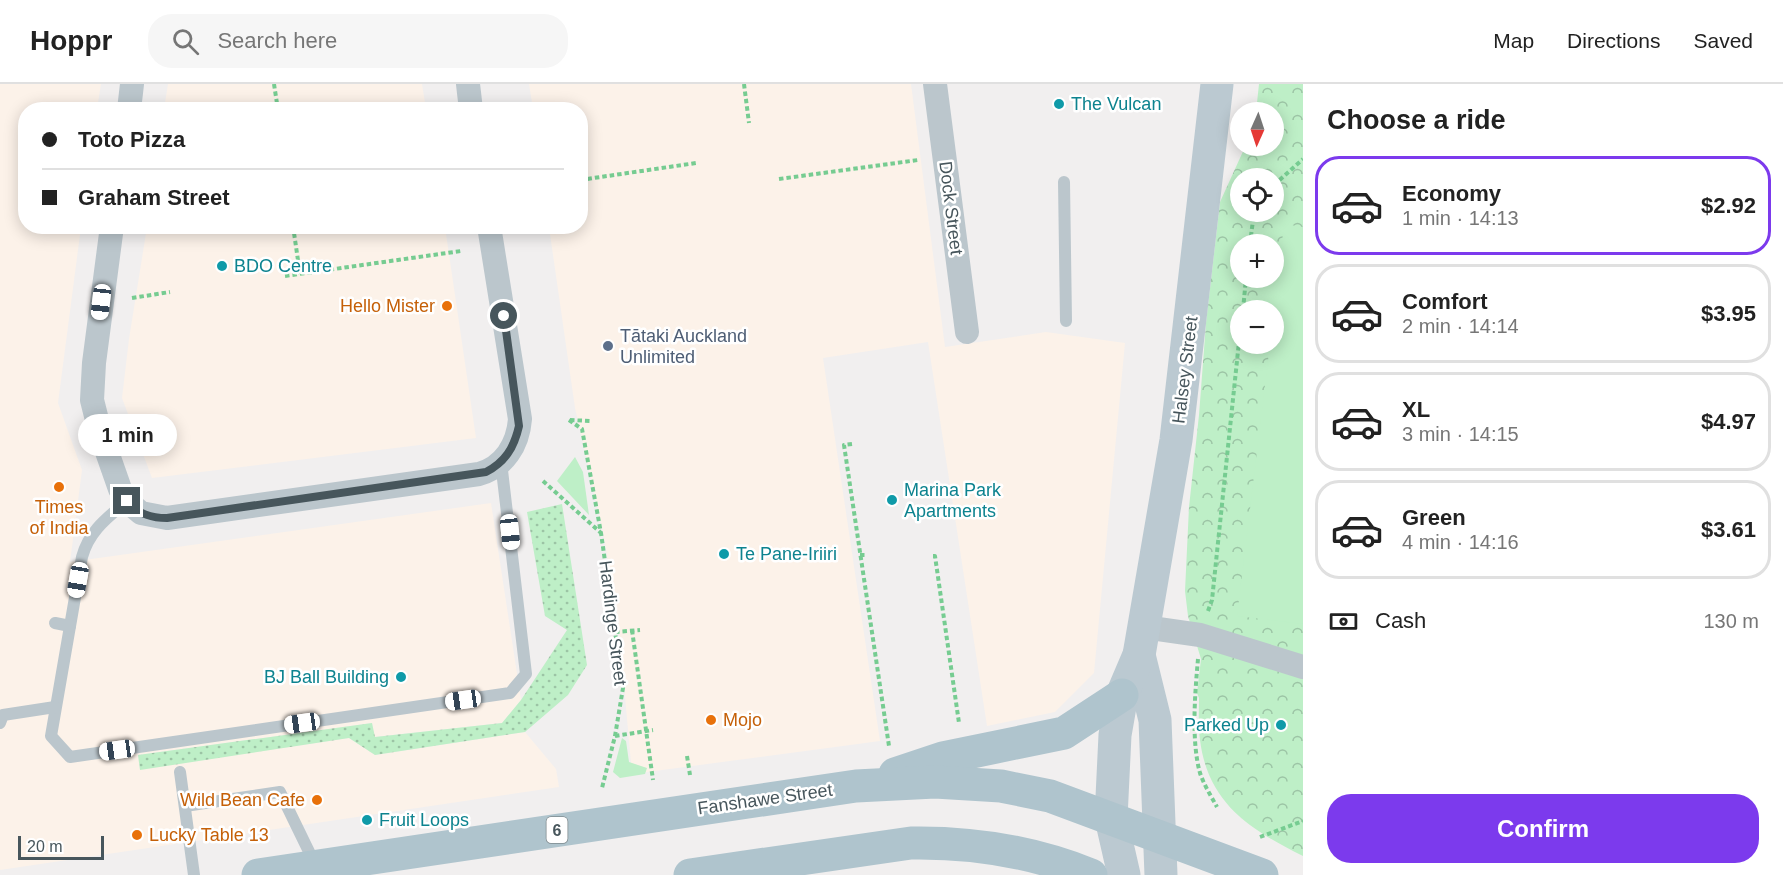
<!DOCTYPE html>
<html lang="en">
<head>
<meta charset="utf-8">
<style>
  body { margin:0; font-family:Arial,sans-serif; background:#f6f6f6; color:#222; height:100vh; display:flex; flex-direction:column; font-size:22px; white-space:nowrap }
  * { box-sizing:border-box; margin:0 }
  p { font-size:20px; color:#767676 }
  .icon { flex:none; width:33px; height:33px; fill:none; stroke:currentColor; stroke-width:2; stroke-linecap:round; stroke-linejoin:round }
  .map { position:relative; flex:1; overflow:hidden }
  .side { display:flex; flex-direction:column; background:#fff; width:480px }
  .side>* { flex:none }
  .guide { position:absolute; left:18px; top:18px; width:570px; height:132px; border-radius:24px; box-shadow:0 3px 15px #0003; display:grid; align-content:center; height:132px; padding:0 24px; background:#fff }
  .needle { width:39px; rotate:183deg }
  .buttons { position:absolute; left:1230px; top:18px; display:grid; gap:12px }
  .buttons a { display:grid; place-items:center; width:54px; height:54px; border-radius:50%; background:#fff; box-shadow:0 3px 15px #0003; font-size:30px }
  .scale { position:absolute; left:18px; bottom:15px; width:86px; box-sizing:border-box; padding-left:6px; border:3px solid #47565c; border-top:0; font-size:16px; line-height:21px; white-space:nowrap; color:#47565c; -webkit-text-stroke:4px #fff; paint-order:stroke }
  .end { position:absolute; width:27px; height:27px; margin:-14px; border:8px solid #47565c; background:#fff; box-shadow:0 0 0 3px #fff }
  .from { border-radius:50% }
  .bubble { position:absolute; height:42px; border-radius:21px; background:#fff; box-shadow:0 3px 15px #0003; font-size:20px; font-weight:800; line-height:42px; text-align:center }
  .car { position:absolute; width:18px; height:36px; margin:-18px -9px; border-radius:8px; box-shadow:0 0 4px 2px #0007; background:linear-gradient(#fff 24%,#345 0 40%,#fff 0 76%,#345 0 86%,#fff 0) }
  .guide b { display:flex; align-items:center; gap:21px; height:57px; font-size:22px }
  .guide b+b { border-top:2px solid #e0e0e0 }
  .guide i { width:15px; height:15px; background:#222 }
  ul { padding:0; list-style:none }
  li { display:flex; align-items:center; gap:18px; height:99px; margin:0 12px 9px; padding:0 12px; border:3px solid #e0e0e0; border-radius:24px }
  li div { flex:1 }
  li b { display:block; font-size:22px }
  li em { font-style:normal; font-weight:800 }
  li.on { border-color:#7c3aed }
  li>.icon { width:54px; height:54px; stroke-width:1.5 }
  h2 { padding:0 24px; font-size:27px; line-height:72px }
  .pay { display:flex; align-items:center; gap:15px; height:66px; padding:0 24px; font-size:22px }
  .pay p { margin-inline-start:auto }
  .button { display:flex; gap:12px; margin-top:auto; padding:12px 24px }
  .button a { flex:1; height:69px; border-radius:24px; background:#7c3aed; color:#fff; font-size:24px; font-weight:800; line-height:69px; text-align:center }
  header { display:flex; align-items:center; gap:36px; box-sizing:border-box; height:84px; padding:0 30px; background:#fff; border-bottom:2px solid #e0e0e0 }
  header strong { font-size:28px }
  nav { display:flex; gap:33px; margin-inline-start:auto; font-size:21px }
  .search { width:420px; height:54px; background:#f6f6f6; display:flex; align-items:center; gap:15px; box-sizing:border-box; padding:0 21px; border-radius:24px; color:#767676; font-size:22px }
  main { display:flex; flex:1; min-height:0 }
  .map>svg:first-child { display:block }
  .commercial { fill:#fcf2e9 }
  .grass { fill:url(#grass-dots) }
  .forest { fill:url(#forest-crowns); fill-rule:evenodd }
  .garden { fill:#beefc7 }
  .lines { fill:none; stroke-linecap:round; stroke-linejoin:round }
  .path { stroke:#76cc91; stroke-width:4; stroke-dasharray:4.5 3; stroke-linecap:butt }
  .lane { stroke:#bbc6cc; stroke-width:12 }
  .street { stroke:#bbc6cc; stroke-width:24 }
  .secondary { stroke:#bbc9d1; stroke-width:33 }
  .primary { stroke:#afc4cd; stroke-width:33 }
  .route { stroke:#47565c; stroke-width:8 }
  .culture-dot { fill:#0f9aa8; stroke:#fff; stroke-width:2 }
  .food-dot { fill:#e8710a; stroke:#fff; stroke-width:2 }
  .service-dot { fill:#5c6f8a; stroke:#fff; stroke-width:2 }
  .labels { text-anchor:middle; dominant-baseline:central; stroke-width:5; stroke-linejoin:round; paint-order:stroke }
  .shield { fill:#fff; stroke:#7e898d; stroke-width:1.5 }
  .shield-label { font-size:16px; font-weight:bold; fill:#47565c }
  .culture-label { font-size:18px; fill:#0d838f; stroke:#fff; text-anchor:start }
  .street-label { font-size:18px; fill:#47565c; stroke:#fff }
  .food-label { font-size:18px; fill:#c56008; stroke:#fff; text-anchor:end }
  .service-label { font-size:18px; fill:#4e5e75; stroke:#fff; text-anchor:start }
</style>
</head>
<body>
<header>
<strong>Hoppr</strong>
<div class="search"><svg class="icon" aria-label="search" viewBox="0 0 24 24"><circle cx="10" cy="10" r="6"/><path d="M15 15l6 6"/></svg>Search here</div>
<nav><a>Map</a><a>Directions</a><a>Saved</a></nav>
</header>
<main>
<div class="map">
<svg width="1303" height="791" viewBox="0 0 1303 791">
  <defs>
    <pattern id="grass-dots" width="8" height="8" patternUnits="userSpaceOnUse" patternTransform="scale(1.5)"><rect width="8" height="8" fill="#beefc7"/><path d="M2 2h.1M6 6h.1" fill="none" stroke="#9cc4a5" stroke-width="1.8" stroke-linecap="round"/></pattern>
    <pattern id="forest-crowns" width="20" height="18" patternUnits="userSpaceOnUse" patternTransform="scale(1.5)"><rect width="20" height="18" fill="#beefc7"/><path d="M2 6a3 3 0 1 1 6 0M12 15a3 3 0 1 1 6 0" fill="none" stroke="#9cc4a5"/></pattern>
  </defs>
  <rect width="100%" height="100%" fill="#f1efef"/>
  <g class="commercial">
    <polygon points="0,0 101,0 97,25 26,26 26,142 81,143 58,319 82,386 70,478 491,419 521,616 502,639 374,653 372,639 138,671 140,685 349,654 375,671 525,648 556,685 559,703 0,786"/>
    <polygon points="168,0 422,0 426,25 164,25"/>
    <polygon points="529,0 911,0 945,263 1046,248 1125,259 1094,589 1055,628 987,642 928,258 823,274 880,657 632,690 618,535 603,448 575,324 549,143 580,142 580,26 533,25"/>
    <polygon points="147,143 445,143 476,354 152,394 122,314 129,255"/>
  </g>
  <polygon class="grass" points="562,420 587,581 568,611 525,648 375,671 349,654 140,686 138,671 372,639 375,653 502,639 521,616 567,546 545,532 527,428"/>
  <path class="forest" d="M 1259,0 L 1303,0 L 1303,772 C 1251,746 1208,720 1200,656 C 1198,642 1199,628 1199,614 L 1197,609 L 1201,575 L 1188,532 L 1185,507 L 1189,423 L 1199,331 L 1206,239 L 1220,118 L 1245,63 L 1247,62 L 1274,62 L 1274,28 L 1256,28 ZM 1240,94 L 1274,94 L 1274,128 L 1240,128 ZM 1240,160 L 1274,160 L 1274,194 L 1240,194 ZM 1240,226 L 1274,226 L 1274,260 L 1240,260 Z"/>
  <g class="garden">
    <polygon points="1284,140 1303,143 1303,540 1237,532 1270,260 1274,260 1274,229"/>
    <polygon points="575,373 583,388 589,431 557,397"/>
    <polygon points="622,654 626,657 629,678 647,684 645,690 620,694 613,688"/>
  </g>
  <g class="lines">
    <g class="path">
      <polyline points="274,0 278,26"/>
      <polyline points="744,0 749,39"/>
      <polyline points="779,95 918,76"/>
      <polyline points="580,96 696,79"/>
      <polyline points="1274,101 1303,75"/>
      <polyline points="293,142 300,190"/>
      <polyline points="1250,160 1254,128"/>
      <polyline points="285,192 461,167"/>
      <polyline points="132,214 170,208"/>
      <polyline points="1243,226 1246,194"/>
      <polyline points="569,336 582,345 601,449 623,604 615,652 602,704"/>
      <polyline points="570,336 590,337"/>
      <polyline points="852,360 844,361 889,662"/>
      <polyline points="543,397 601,449"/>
      <polyline points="860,471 867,471"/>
      <polyline points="933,472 935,472 959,639"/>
      <polyline points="1208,527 1212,516 1240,248"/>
      <polyline points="632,546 653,696"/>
      <polyline points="615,548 640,546"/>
      <path d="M 1198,575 C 1195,609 1191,657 1200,689 C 1204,701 1211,712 1217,723"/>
      <polyline points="615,652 653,646"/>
      <polyline points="687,672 690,691"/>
      <polyline points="1260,753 1303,737"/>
    </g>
    <g class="lane">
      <polyline points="1064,98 1066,237"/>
      <path d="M 127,417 C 107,434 89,447 82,473 L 51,652 L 70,673 L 510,609 L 526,590 L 501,378"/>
      <polyline points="55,539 70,542"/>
      <polyline points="0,639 3,631 55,623"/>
      <polyline points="180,688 194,791"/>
      <polyline points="185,722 280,708 315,780"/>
    </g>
    <g class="street">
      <polyline points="468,0 471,26"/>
      <polyline points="935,0 967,248"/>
      <polyline points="129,26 132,0"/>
      <path d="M 112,142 L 94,279 L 92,316 L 100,348 L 120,405 L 127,417 L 141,429 L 167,434 L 479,390 C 504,383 518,361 520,335 L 489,142"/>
      <polyline points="1144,543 1200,551 1303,583"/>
    </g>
    <g class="secondary">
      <polyline points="1139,571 1155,636 1161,791"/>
      <polyline points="1124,791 1111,734 1115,651 1122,611 1139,571 1176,356 1217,0"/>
    </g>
    <g class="primary">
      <polyline points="895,690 943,674 1064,649 1122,611"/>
      <polyline points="258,791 856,702 935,698 1001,702 1050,712 1262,791"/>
      <path d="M 690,791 L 911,759 C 973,758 1034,768 1091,791"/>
    </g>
  </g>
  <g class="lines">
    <path class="route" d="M 127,417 C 138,430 151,434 167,434 L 486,388 C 505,378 514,364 519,342 L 504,232"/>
  </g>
  <g class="culture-dot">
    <circle cx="1059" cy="20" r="6"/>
    <circle cx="222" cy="182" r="6"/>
    <circle cx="892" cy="416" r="6"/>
    <circle cx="724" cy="470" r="6"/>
    <circle cx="401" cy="593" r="6"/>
    <circle cx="1281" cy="641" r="6"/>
    <circle cx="367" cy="736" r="6"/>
  </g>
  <g class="food-dot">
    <circle cx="447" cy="222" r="6"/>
    <circle cx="59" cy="403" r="6"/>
    <circle cx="711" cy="636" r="6"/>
    <circle cx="317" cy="716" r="6"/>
    <circle cx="137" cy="751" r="6"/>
  </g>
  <circle class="service-dot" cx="608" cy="262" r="6"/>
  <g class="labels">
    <rect class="shield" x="546.5" y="733" width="21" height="26" rx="4.5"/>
    <g class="shield-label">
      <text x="557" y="746">6</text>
    </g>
    <g class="culture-label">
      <text x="1071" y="20">The Vulcan</text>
      <text x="234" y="182">BDO Centre</text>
      <text x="904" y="406">Marina Park<tspan x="904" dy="21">Apartments</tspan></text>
      <text x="736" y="470">Te Pane-Iriiri</text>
      <text x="389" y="593" text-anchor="end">BJ Ball Building</text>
      <text x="1269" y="641" text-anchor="end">Parked Up</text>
      <text x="379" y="736">Fruit Loops</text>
    </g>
    <g class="street-label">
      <text transform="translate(951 124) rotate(83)">Dock Street</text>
      <text transform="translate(1185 286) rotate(-83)">Halsey Street</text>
      <text transform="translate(613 539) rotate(83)">Hardinge Street</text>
      <text transform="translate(765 715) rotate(-8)">Fanshawe Street</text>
    </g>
    <g class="food-label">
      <text x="435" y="222">Hello Mister</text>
      <text x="59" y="423" text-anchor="middle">Times<tspan x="59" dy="21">of India</tspan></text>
      <text x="723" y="636" text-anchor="start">Mojo</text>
      <text x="305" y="716">Wild Bean Cafe</text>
      <text x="149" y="751" text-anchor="start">Lucky Table 13</text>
    </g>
    <g class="service-label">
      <text x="620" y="252">Tātaki Auckland<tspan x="620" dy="21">Unlimited</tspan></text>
    </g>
  </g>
</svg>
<div class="buttons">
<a><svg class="needle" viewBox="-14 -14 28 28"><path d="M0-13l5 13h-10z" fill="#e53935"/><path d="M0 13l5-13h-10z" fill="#767676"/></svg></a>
<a><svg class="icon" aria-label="locate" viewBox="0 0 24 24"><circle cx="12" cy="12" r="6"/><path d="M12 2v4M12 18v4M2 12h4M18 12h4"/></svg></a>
<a>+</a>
<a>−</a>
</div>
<div class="scale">20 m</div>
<i class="end from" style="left:504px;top:232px"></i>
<i class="end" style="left:127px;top:417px"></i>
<div class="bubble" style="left:78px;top:330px;width:99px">1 min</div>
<i class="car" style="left:101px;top:218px;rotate:187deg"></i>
<i class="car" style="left:510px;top:448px;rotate:174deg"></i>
<i class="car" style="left:78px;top:496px;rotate:190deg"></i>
<i class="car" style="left:463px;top:616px;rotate:262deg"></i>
<i class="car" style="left:302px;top:639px;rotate:262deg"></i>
<i class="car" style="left:117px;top:666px;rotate:262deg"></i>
<div class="guide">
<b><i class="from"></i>Toto Pizza</b>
<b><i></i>Graham Street</b>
</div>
</div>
<section class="side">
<h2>Choose a ride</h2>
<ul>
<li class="on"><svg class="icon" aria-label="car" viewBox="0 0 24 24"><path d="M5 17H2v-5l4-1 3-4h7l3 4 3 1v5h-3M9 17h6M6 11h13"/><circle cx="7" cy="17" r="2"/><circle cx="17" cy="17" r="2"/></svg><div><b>Economy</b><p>1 min · 14:13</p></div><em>$2.92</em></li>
<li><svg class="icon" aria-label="car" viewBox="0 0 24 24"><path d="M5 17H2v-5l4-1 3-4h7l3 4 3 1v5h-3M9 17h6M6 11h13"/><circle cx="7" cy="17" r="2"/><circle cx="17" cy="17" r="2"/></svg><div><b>Comfort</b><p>2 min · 14:14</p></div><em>$3.95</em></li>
<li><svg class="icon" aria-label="car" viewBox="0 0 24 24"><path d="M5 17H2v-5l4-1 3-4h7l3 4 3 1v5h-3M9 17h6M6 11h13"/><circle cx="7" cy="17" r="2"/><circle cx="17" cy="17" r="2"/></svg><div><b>XL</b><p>3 min · 14:15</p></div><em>$4.97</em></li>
<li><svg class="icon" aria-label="car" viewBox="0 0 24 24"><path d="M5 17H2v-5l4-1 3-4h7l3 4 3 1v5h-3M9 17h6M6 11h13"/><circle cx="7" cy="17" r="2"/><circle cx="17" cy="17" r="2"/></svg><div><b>Green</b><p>4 min · 14:16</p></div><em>$3.61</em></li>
</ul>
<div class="pay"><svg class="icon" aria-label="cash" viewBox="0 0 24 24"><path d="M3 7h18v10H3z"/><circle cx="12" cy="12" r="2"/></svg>Cash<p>130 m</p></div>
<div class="button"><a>Confirm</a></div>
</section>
</main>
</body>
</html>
